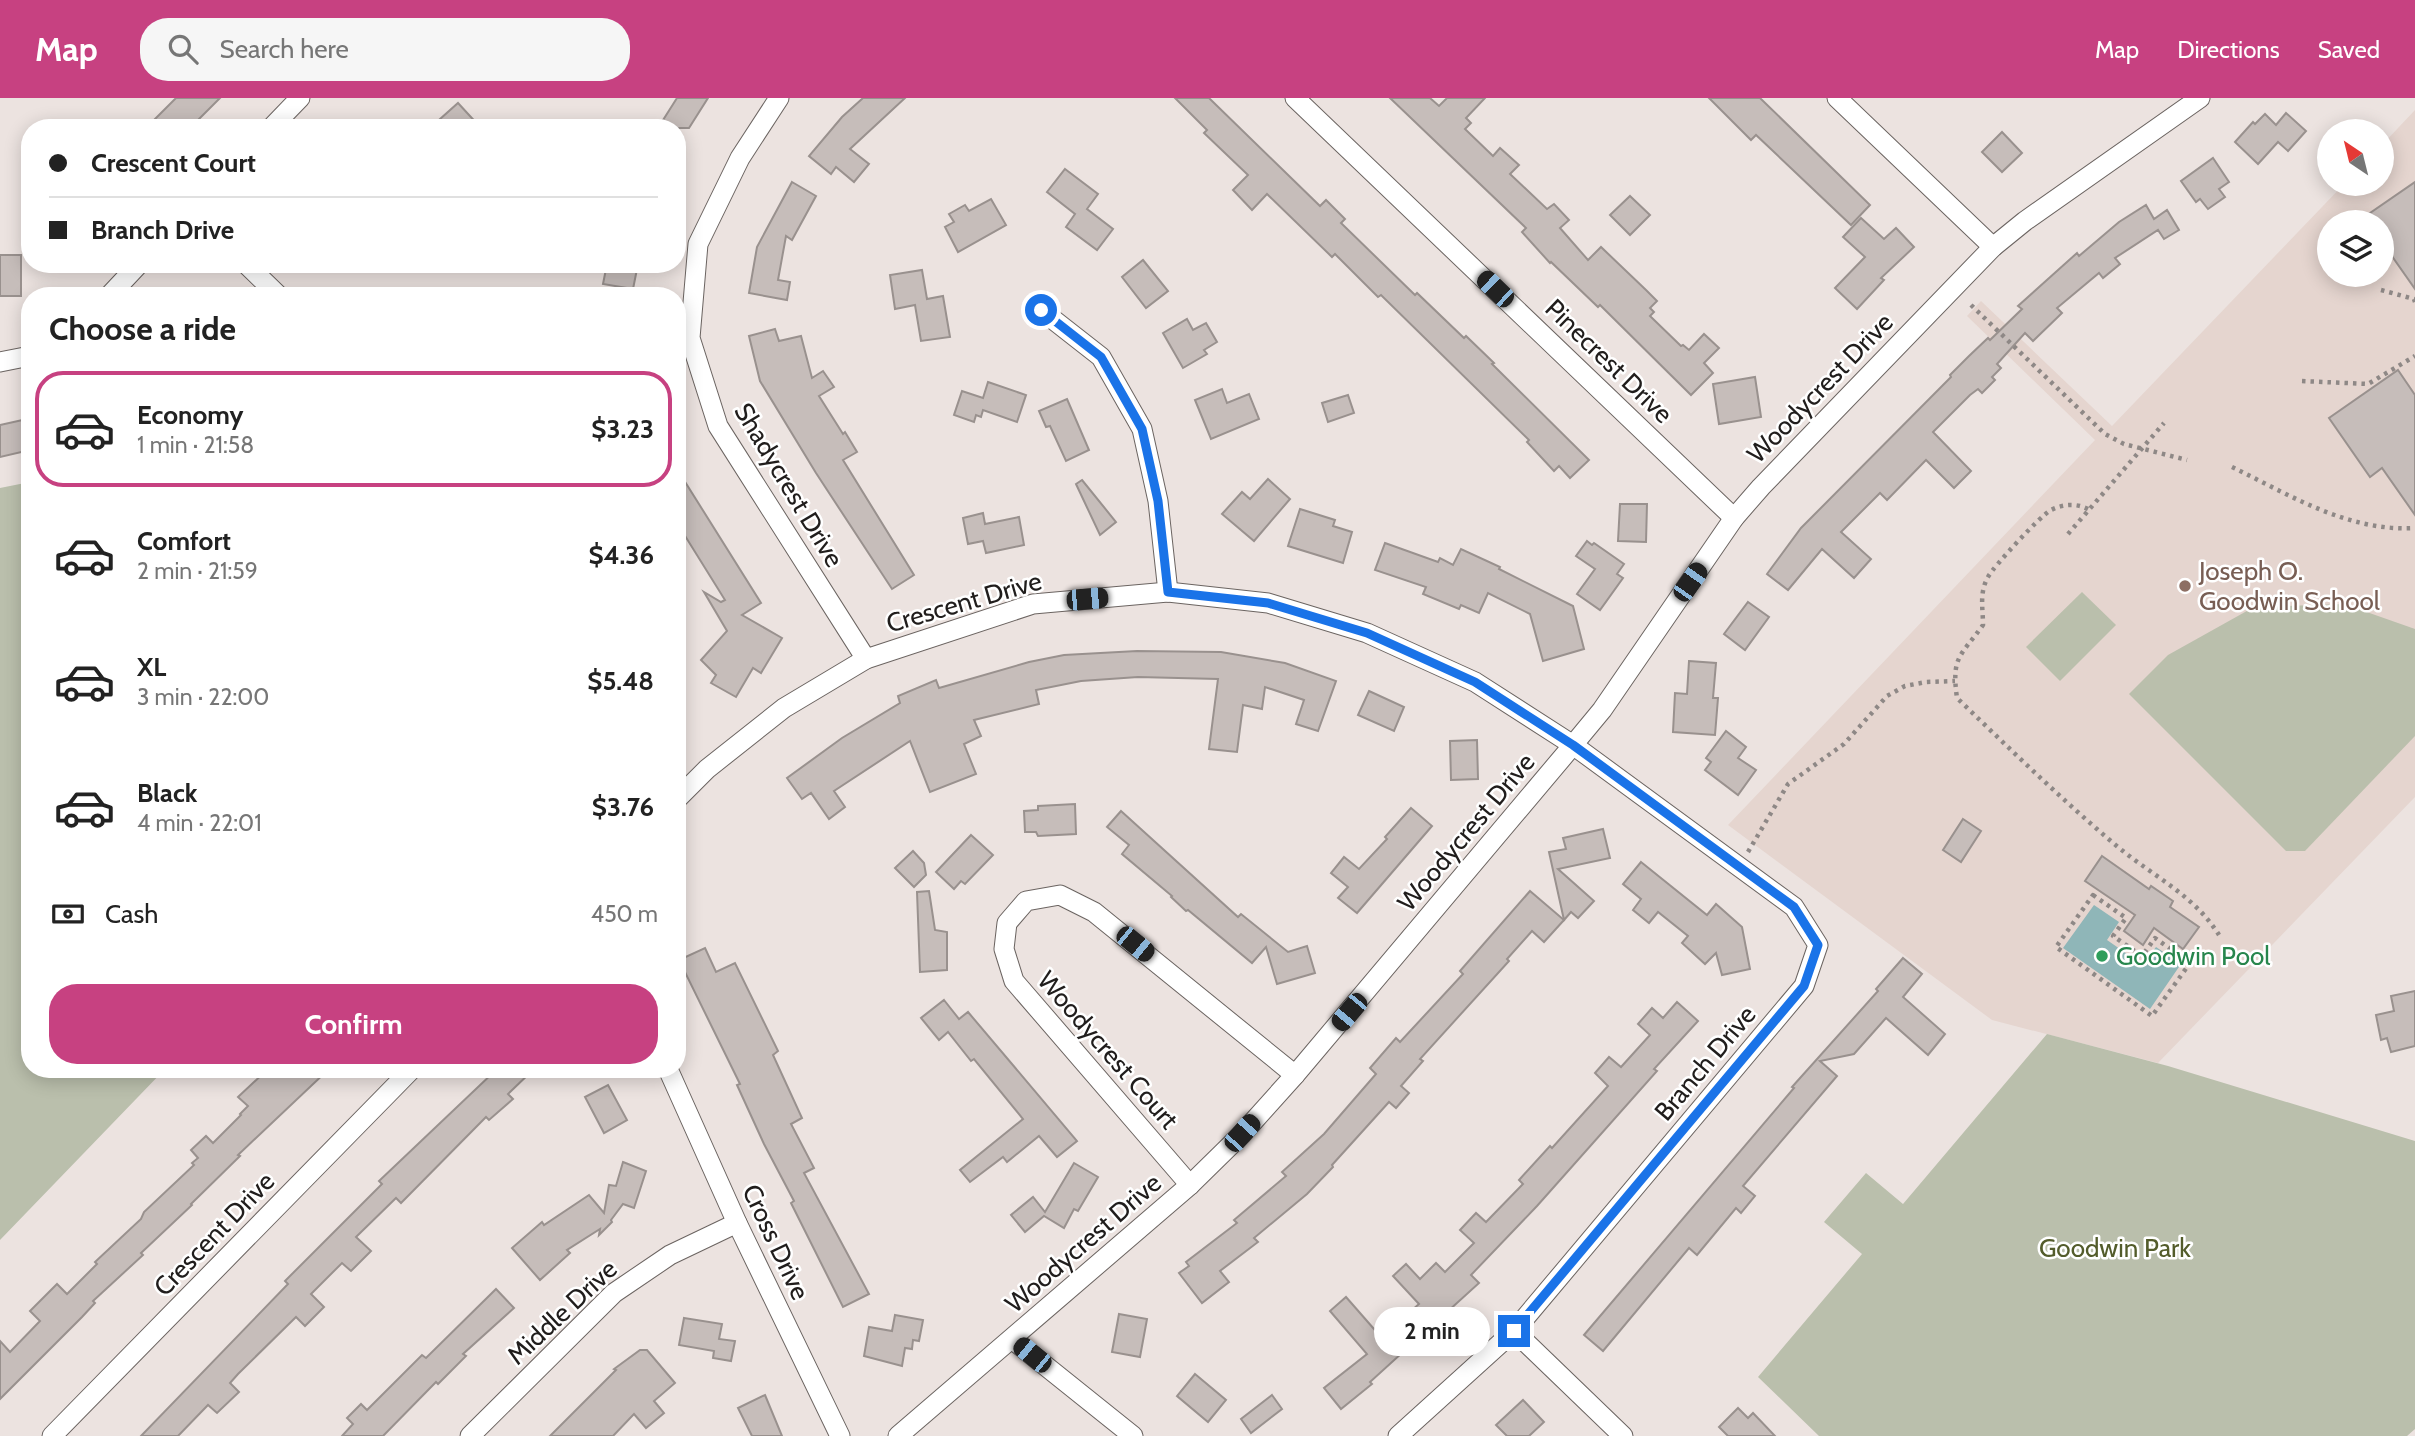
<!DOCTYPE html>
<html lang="en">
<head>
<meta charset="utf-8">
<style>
  body { margin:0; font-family:Cabin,sans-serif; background:#f6f6f6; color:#222; height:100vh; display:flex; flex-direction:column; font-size:26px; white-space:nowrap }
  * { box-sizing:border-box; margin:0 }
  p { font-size:23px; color:#767676 }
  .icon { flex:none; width:38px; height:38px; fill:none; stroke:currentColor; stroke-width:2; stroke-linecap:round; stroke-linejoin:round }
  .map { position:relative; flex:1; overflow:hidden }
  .drawer { position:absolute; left:21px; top:189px; width:665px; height:791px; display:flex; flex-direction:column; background:#fff; border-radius:28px; box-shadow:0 4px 18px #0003 }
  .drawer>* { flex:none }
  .hud { position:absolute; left:21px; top:21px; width:665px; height:154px; border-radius:28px; box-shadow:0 4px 18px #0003; display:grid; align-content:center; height:154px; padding:0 28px; background:#fff }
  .needle { width:46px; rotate:325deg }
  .fabs { position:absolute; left:2317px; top:21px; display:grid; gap:14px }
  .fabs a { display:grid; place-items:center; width:77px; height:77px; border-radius:50%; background:#fff; box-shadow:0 4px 18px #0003; font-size:35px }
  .end { position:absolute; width:32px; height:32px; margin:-16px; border:9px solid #1a73e8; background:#fff; box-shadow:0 0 0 4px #fff }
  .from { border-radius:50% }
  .bubble { position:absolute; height:49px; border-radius:24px; background:#fff; box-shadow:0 4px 18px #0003; font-size:23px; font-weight:800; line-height:49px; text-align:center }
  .car { position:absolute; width:21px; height:42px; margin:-21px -10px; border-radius:9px; box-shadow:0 0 5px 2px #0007; background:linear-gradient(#222 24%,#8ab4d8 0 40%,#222 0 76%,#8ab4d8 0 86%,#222 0) }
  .hud b { display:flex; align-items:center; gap:24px; height:66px; font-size:26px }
  .hud b+b { border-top:2px solid #e0e0e0 }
  .hud i { width:18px; height:18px; background:#222 }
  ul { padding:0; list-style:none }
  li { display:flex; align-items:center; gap:21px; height:116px; margin:0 14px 10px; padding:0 14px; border:4px solid transparent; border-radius:28px }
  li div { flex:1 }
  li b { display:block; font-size:26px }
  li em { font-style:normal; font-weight:800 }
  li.on { border-color:#c74181 }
  li>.icon { width:63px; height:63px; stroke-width:1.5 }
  h2 { padding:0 28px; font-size:32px; line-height:84px }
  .pay { display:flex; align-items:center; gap:18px; height:77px; padding:0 28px; font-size:26px }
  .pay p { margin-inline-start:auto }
  .primary-button { display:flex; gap:14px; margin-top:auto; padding:14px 28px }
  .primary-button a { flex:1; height:80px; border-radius:28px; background:#c74181; color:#fff; font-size:28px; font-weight:800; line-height:80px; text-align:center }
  header { display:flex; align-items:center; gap:42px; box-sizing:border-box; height:98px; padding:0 35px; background:#c74181; color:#fff }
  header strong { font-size:33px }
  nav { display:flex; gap:38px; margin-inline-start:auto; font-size:24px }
  .search { width:490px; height:63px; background:#f6f6f6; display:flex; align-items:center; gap:18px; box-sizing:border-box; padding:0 24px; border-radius:28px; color:#767676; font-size:26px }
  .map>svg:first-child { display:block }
  .built { fill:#e5d5cf; fill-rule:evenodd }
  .green { fill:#babfac }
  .water { fill:#8fb6b8 }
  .building { fill:#c6bdba; stroke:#99918e; stroke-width:2 }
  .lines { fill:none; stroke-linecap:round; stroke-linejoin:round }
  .street-casing { stroke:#6b6461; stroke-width:21 }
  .path { stroke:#8e8886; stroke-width:4.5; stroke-dasharray:3.5 5; stroke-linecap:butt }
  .street { stroke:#fff; stroke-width:19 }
  .route { stroke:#1a73e8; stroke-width:9 }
  .education-dot { fill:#8d6e63; stroke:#fff; stroke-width:2.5 }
  .leisure-dot { fill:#2e9e5b; stroke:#fff; stroke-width:2.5 }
  .labels { text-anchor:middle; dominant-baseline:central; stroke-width:5; stroke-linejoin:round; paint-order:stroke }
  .street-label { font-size:26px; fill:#201d1c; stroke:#fff }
  .education-label { font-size:26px; fill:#785e54; stroke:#fff; text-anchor:start }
  .leisure-label { font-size:26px; fill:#27864d; stroke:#fff; text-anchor:start }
  .park-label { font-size:26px; fill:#535c2b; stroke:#fff }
</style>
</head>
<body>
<header>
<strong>Map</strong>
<div class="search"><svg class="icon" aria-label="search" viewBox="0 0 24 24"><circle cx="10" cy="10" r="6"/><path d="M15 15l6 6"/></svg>Search here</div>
<nav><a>Map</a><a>Directions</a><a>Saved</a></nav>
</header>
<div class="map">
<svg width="2415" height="1338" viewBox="0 0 2415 1338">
  <rect width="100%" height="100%" fill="#ece3e0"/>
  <path class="built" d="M 2415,12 L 2415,699 L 2158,965 L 1992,922 L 1728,727 L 2095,342 L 1967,218 L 1981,203 L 2112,328 L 2344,86 L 2382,86 L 2382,47 ZM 2329,124 L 2382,124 L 2382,177 L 2329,177 Z"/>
  <g class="green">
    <polygon points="30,384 30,971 165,971 0,1142 0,390"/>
    <polygon points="2082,494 2116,527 2060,583 2026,549"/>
    <polygon points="2344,506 2415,531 2415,638 2305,753 2286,753 2129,596 2168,557 2254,509"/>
    <polygon points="2047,936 2168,968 2415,1043 2415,1331 2407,1338 1819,1338 1758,1279 1862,1156 1824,1124 1866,1075 1903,1106"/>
  </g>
  <polygon class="water" points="2094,807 2119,824 2107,842 2143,867 2156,849 2181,866 2150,911 2063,850"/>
  <g class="building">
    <polygon points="176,0 220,0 190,30 146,30"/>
    <polygon points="677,0 708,0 689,30 658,30"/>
    <polygon points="863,0 905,0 850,51 869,66 854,84 836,69 831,76 809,58 842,19"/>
    <polygon points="1175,0 1209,0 1320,108 1326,102 1345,121 1341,125 1415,197 1417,195 1464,240 1466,238 1494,265 1492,266 1589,362 1570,380 1559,368 1554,373 1527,344 1529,342 1381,197 1378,199 1335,156 1332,159 1267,96 1252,112 1233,92 1248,77 1204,35 1207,32"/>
    <polygon points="1390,0 1430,0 1439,8 1447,0 1485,0 1466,20 1471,25 1465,31 1493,58 1500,50 1519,67 1510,76 1547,111 1554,106 1569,122 1560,130 1588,162 1601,149 1646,192 1657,203 1650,210 1654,214 1650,218 1681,248 1683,247 1689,252 1704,236 1719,250 1704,265 1713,275 1691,297 1600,207 1598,209 1551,164 1550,165 1522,134 1526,130"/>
    <polygon points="1709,0 1760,0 1870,107 1851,127 1756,37 1751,42"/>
    <polygon points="458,5 481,30 430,30"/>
    <polygon points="2286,15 2306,33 2288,53 2278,44 2258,66 2235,44 2253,24 2255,26 2265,16 2276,27"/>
    <polygon points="2002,34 2022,55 2002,74 1982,54"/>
    <polygon points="2213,60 2229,84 2219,91 2225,99 2208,111 2200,101 2196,104 2181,83"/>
    <polygon points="1065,71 1098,96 1087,111 1113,131 1097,152 1066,129 1075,116 1047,94"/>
    <polygon points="792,84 816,98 792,142 786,138 778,182 790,184 787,202 749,195 757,149"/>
    <polygon points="2415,84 2415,191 2382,144 2382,124 2357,124"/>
    <polygon points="1630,98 1650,117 1630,137 1610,117"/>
    <polygon points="991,101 1006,127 958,154 945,129 954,124 949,116 965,107 969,113"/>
    <polygon points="2146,107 2154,121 2167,112 2179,132 2164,141 2158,132 2115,160 2120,166 2103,180 2099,175 2057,210 2062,215 2033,243 2025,235 1997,266 2001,270 1992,279 1995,282 1982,295 1978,291 1970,297 1933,334 1971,373 1954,390 1926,362 1887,402 1880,395 1841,434 1871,461 1854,480 1822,451 1788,492 1767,476 1801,430 1951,279 1950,277 1969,258 1988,240 1990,242 2022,211 2018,208 2077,155 2079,158 2119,124"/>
    <polygon points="1861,120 1884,141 1896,130 1914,149 1881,180 1884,182 1857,211 1835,190 1865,159 1843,139"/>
    <rect x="0" y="157" width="21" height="41"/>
    <polygon points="1143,162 1168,193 1146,210 1122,179"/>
    <polygon points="607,166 638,166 633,191 603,186"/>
    <polygon points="922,172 927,201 943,198 950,239 921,243 915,207 895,211 890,177"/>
    <polygon points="1187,221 1193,232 1206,225 1217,244 1204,252 1207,256 1183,270 1163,235"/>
    <polygon points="775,231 779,243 801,238 812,280 823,273 834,289 819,298 843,336 845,334 857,354 843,362 914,477 892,491 816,375 760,283 749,238"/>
    <polygon points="2398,272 2415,297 2415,417 2382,370 2370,379 2329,320"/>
    <polygon points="1755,279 1761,319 1719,326 1713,286"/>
    <polygon points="988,284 1026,297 1017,324 983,312 981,319 976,317 974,324 954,317 962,293 983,300"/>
    <polygon points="1222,291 1227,305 1249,296 1259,321 1211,341 1195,302"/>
    <polygon points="1348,297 1354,315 1328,324 1322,305"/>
    <polygon points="1067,301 1089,352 1066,363 1050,328 1046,329 1039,313"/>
    <polygon points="27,321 30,352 0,359 0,327"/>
    <polygon points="677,371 761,505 742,517 782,540 761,575 753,570 736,599 711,585 716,577 701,562 727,533 704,494 721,504 725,502 677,425"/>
    <polygon points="1268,381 1290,401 1254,443 1222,416 1242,394 1250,401"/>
    <polygon points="1082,382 1116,424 1100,437 1076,386"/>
    <polygon points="1620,406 1647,406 1646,444 1618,443"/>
    <polygon points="1300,411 1335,422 1333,428 1352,434 1343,465 1288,448"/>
    <polygon points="983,415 985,426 1019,419 1024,447 986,455 983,443 968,446 963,420"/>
    <polygon points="1587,443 1592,447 1594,445 1624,466 1617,476 1623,480 1600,512 1577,496 1595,471 1576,458"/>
    <polygon points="1385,445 1438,464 1440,460 1453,467 1461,451 1500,469 1499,471 1573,508 1584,551 1543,563 1530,516 1488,495 1479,515 1461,507 1459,511 1423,496 1426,489 1375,472"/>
    <polygon points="1748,504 1769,519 1745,552 1724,536"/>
    <polygon points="1137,553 1221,554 1285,565 1336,583 1318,633 1296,626 1304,602 1265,589 1262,611 1243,607 1237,654 1209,651 1218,581 1138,579 1081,583 1036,592 1039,606 974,622 981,638 964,646 976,676 930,694 910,643 834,693 845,709 829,721 811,695 802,701 787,680 842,640 900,605 898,598 936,582 939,590 1029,564 1064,557"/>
    <polygon points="1689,563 1716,565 1713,600 1718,600 1715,637 1673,634 1675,595 1687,596"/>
    <polygon points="1369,593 1404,609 1394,633 1358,617"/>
    <polygon points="1726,633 1746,649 1738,660 1756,672 1738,697 1705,672 1711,664 1706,660"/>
    <polygon points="1477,642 1478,681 1451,682 1450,643"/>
    <polygon points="1075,706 1076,736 1038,738 1036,734 1025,734 1024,713 1038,712 1038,708"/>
    <polygon points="1411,710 1432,728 1357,815 1338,800 1348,789 1331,775 1344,759 1359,771 1387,741 1385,739"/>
    <polygon points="1121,713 1238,819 1241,816 1288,854 1307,848 1315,875 1277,886 1266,849 1252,865 1188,812 1186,813 1171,799 1172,798 1122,756 1129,747 1107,729"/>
    <polygon points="1963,721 1981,733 1961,764 1943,752"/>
    <polygon points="1603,731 1610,760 1558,771 1594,803 1578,820 1571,814 1564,822 1549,754 1566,751 1563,740"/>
    <polygon points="971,737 993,757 965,786 961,783 954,791 936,774"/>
    <polygon points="913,753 924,765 926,777 914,789 895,770"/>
    <polygon points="2102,758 2149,791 2151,788 2173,803 2170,809 2199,829 2183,851 2154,830 2143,847 2124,833 2135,817 2085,783"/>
    <polygon points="1641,764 1707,817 1716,806 1742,829 1750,871 1722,877 1716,855 1705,866 1682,845 1688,838 1658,814 1649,825 1633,812 1641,801 1623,786"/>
    <polygon points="929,793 935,832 947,834 947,872 920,874 917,794"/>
    <polygon points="1530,793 1564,822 1544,844 1532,833 1507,861 1509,863 1420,961 1423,963 1401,988 1409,995 1396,1010 1389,1004 1332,1067 1333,1069 1307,1096 1254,1140 1258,1144 1220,1173 1229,1184 1202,1205 1179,1175 1189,1168 1186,1164 1237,1125 1234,1122 1286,1078 1282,1074 1324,1036 1376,976 1370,970 1396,940 1400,944 1463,876 1460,873"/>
    <polygon points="705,850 716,874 735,865 778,953 773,957 802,1020 791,1026 814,1070 804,1075 869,1196 843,1209 791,1105 794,1103 764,1046 737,987 740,986 679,862"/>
    <polygon points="1903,860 1922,876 1903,899 1945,936 1928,957 1886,920 1854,956 1820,963 1837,978 1743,1088 1755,1098 1741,1115 1736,1110 1697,1157 1689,1150 1603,1253 1584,1237 1794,990 1792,989 1878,893 1876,891"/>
    <polygon points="2415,893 2415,948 2391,954 2387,940 2381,942 2376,917 2394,913 2391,898"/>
    <polygon points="944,902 959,921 968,914 1077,1043 1057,1059 1039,1038 1007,1064 1003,1059 970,1084 960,1072 1023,1021 974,961 971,963 948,934 939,942 921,920"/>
    <polygon points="1677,904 1698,923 1654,971 1657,973 1537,1108 1471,1177 1479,1185 1370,1284 1372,1286 1341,1311 1324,1290 1367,1256 1330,1213 1346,1199 1381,1239 1419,1206 1393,1178 1406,1166 1420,1181 1436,1165 1445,1174 1474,1145 1460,1132 1476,1115 1486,1124 1523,1086 1519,1082 1550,1048 1552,1050 1608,988 1595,975 1609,959 1621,969 1650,937 1638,926 1652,910 1663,920"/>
    <polygon points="268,971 329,971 238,1057 240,1058 191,1106 192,1107 141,1155 143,1157 93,1203 95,1205 82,1219 0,1301 0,1243 10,1254 40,1223 30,1213 57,1186 67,1196 97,1166 95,1164 141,1121 144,1114 194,1067 192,1065 198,1060 191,1052 206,1038 213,1045 241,1017 240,1016 248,1008 238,999"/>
    <polygon points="497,971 534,971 508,996 513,1001 489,1022 486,1019 401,1105 396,1100 356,1139 371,1153 351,1173 342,1165 311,1196 324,1209 305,1228 296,1219 238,1276 230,1285 239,1294 217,1315 208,1307 178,1338 141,1338 288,1186 285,1183 382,1086 379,1083"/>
    <polygon points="608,987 627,1022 604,1035 585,999"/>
    <polygon points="623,1064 646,1073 634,1110 623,1106 611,1122 612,1124 599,1137 600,1131 567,1152 570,1155 540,1182 512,1150 542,1124 544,1127 589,1097 604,1115 609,1087 616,1088"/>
    <polygon points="1074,1065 1098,1079 1078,1113 1074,1111 1064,1130 1044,1118 1025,1134 1011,1117 1033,1099 1045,1114"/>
    <polygon points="496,1191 514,1210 463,1256 466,1258 438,1286 436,1284 383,1338 342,1338 353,1326 347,1320 361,1306 367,1312 422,1257 426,1260"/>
    <polygon points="1119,1216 1147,1221 1140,1259 1112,1254"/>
    <polygon points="895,1217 923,1222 919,1243 913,1242 912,1251 905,1250 902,1268 864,1258 869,1229 892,1233"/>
    <polygon points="684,1220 722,1226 719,1241 735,1243 731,1263 713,1260 714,1253 679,1247"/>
    <polygon points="640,1252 647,1252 675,1285 654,1303 664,1315 646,1330 634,1316 613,1338 550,1338 616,1272 614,1271"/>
    <polygon points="1195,1276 1226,1302 1208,1324 1177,1298"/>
    <polygon points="765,1297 782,1338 752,1338 738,1310"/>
    <polygon points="1272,1297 1282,1311 1251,1335 1241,1321"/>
    <polygon points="1523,1302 1544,1324 1529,1338 1507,1338 1496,1327"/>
    <polygon points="1738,1310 1748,1320 1753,1315 1775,1338 1728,1338 1719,1329"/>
  </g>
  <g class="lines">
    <defs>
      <g id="street">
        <polyline points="779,0 740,60 698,146 690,240 718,328 866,561"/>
        <polyline points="1295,0 1734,420"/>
        <polyline points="1837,0 1993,149"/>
        <polyline points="271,30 300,0"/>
        <polyline points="246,166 279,198"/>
        <polyline points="109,198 139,166"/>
        <polyline points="1041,212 1101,259 1142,331 1158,403 1168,494"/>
        <polyline points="0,264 30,258"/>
        <polyline points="677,701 707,671 784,610 866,561 1033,506 1168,494 1268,505 1367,535 1475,584 1573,647 1794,809 1818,847 1804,888 1514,1233 1398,1338"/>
        <polyline points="668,971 737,1125 840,1338"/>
        <polyline points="1190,1087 1014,883 1004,851 1007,825 1026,803 1060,797 1094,814 1295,977"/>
        <polyline points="1514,1233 1623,1338"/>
        <polyline points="1012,1241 1133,1338"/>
        <polyline points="52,1338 412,971"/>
        <polyline points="470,1338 614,1195 670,1157 737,1125"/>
        <polyline points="898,1338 1190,1087 1242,1036 1295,977 1573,647 1602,612 1734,420 1761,389 1993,149 2025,123 2200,0"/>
      </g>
    </defs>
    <use href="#street" class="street-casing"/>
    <g class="path">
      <polyline points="2381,192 2414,201 2415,204"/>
      <polyline points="1971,207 2105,336 2124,346 2187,362"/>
      <polyline points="2302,283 2368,286 2415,258"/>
      <path d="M 2232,369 C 2290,397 2348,434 2415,430"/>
      <path d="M 2088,411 C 2076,405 2063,406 2051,412 C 2041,417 1994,468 1988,479 C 1979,495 1983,510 1983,527 C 1961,558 1951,558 1957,600 C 2010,651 2062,702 2118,749 C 2154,779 2194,797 2219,837"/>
      <polyline points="2068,436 2164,325"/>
      <polyline points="1748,754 1788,686 1844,646 1887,598 1905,588 1926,584 1955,583"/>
      <polygon points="2093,797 2126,820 2113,838 2142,858 2155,840 2190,865 2152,918 2056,849"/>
    </g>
    <use href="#street" class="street"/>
  </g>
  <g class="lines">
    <polyline class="route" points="1041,212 1101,259 1142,331 1158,403 1168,494 1268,505 1367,535 1475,584 1573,647 1794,809 1818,847 1804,888 1514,1233"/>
  </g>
  <circle class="education-dot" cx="2185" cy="488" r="7"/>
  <circle class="leisure-dot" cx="2102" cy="858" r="7"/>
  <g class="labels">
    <g class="street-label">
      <text transform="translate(1609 263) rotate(44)">Pinecrest Drive</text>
      <text transform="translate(1820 290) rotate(-46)">Woodycrest Drive</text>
      <text transform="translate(789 387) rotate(59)">Shadycrest Drive</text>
      <text transform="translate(964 504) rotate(-16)">Crescent Drive</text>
      <text transform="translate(1466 734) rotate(-50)">Woodycrest Drive</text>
      <text transform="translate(1108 952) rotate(49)">Woodycrest Court</text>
      <text transform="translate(1705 965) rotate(-50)">Branch Drive</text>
      <text transform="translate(214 1136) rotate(-46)">Crescent Drive</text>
      <text transform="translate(776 1144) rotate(65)">Cross Drive</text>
      <text transform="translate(1083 1145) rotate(-41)">Woodycrest Drive</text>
      <text transform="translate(562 1214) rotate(-43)">Middle Drive</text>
    </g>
    <g class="education-label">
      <text x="2199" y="473">Joseph O.<tspan x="2199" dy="30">Goodwin School</tspan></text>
    </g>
    <g class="leisure-label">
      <text x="2116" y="858">Goodwin Pool</text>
    </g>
    <g class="park-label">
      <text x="2115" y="1150">Goodwin Park</text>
    </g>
  </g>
</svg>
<div class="fabs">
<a><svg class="needle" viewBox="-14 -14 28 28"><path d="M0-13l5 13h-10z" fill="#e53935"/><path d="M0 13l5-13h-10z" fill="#767676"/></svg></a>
<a><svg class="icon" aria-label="layers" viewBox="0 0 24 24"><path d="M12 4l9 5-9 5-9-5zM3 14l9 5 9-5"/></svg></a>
</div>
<i class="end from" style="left:1041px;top:212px"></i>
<i class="end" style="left:1514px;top:1233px"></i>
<div class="bubble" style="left:1374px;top:1209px;width:116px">2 min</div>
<i class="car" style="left:1495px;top:191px;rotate:314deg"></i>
<i class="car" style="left:1690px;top:484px;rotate:35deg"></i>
<i class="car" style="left:1087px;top:501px;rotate:85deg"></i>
<i class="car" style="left:1135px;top:846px;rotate:129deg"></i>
<i class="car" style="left:1349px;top:914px;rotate:220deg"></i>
<i class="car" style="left:1242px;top:1035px;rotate:42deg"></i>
<i class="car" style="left:1032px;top:1257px;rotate:309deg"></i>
<div class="hud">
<b><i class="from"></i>Crescent Court</b>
<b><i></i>Branch Drive</b>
</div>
<section class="drawer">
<h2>Choose a ride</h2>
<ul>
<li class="on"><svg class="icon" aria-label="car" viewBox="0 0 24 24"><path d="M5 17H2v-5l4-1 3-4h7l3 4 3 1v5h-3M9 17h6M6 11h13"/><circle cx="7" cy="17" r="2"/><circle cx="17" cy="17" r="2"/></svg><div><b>Economy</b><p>1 min · 21:58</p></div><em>$3.23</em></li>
<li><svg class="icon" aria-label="car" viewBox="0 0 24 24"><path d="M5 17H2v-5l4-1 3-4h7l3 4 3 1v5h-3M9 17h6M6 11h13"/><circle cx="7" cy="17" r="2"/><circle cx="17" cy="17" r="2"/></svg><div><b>Comfort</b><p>2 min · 21:59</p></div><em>$4.36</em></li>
<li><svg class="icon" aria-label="car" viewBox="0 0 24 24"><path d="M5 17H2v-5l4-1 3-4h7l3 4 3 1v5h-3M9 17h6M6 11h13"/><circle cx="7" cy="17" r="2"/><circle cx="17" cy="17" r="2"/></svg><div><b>XL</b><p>3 min · 22:00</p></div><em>$5.48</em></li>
<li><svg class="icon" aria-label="car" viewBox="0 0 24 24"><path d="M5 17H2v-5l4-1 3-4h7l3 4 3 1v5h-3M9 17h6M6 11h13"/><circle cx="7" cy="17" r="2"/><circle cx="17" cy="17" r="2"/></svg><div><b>Black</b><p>4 min · 22:01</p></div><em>$3.76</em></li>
</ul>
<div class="pay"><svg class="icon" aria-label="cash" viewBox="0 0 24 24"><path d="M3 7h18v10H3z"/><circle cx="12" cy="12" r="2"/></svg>Cash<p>450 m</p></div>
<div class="primary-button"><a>Confirm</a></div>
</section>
</div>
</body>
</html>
